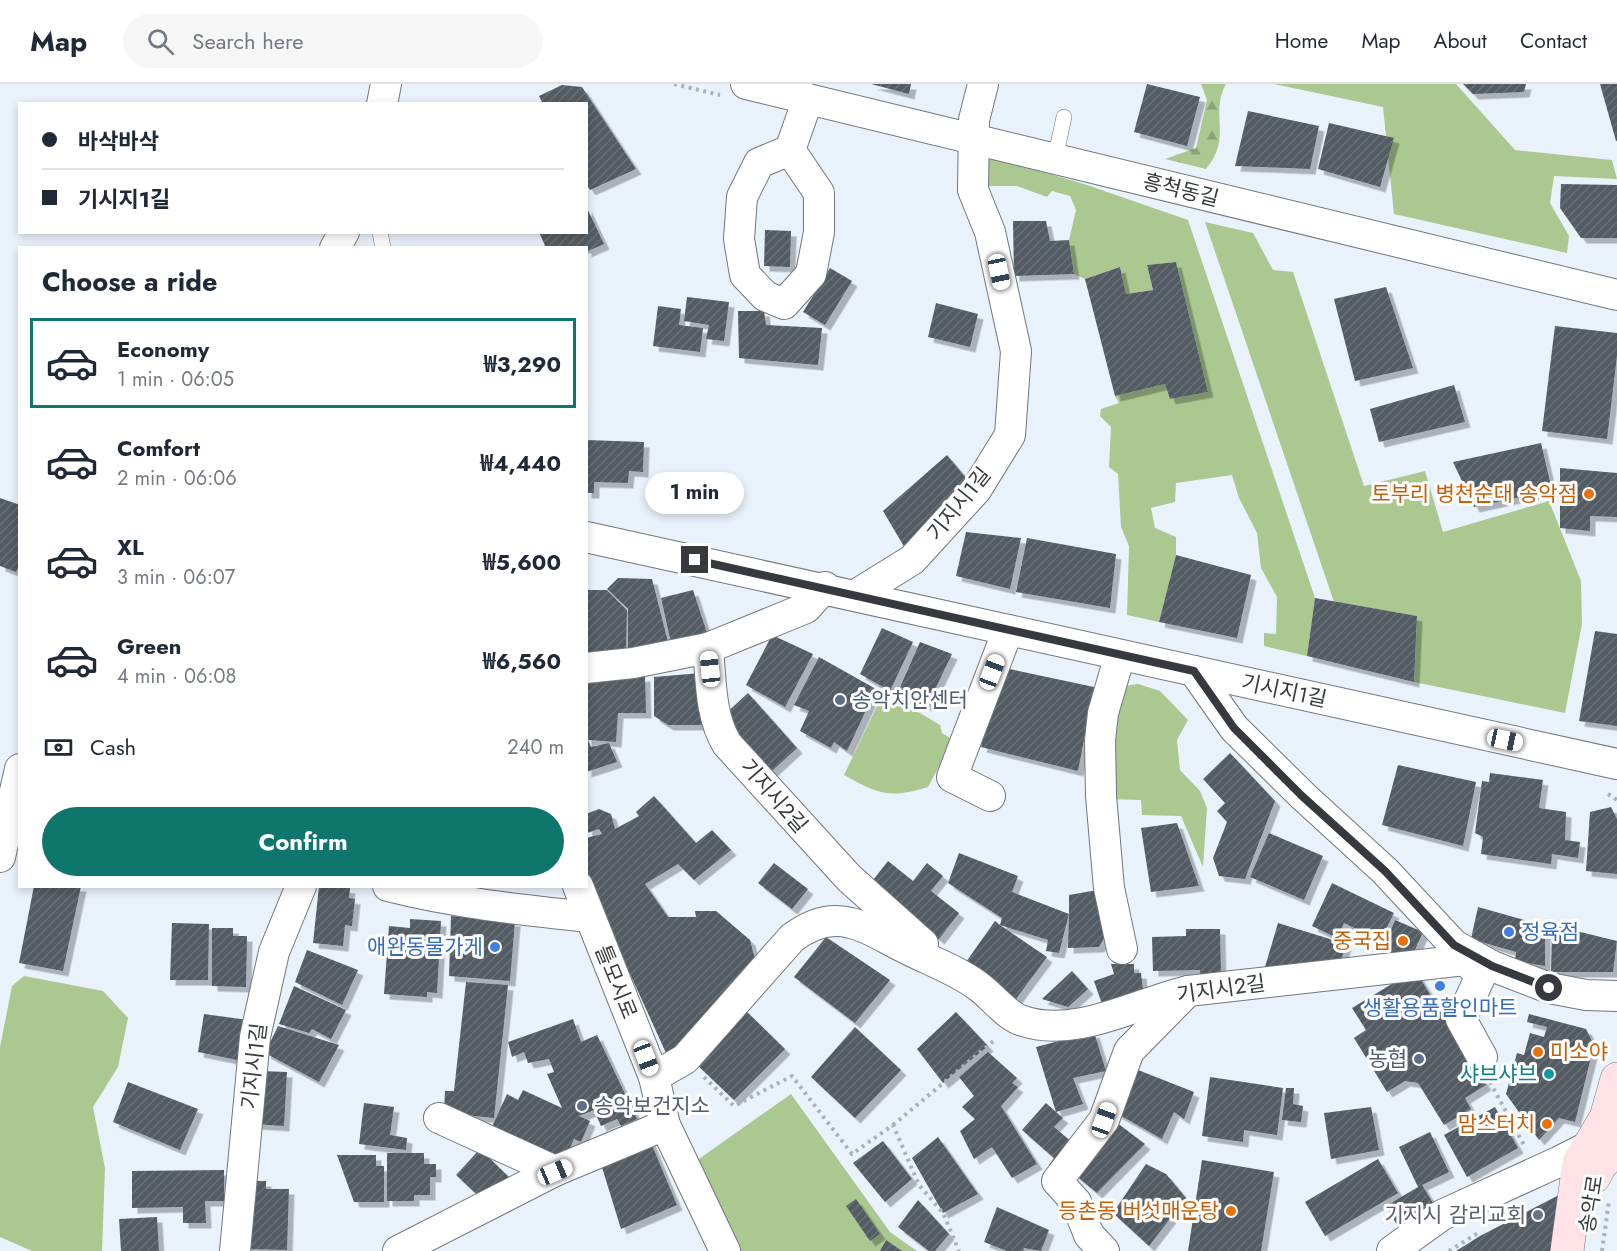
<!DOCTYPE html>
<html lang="en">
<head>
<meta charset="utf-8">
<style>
  body { margin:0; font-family:Jost,"Noto Sans KR",sans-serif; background:#f6f6f7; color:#1f2937; height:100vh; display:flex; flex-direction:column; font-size:22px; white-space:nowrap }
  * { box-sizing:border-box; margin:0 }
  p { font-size:20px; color:#747a83 }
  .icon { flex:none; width:33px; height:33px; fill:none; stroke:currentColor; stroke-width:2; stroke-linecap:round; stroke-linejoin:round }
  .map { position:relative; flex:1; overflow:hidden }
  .drawer { position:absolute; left:18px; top:162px; width:570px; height:642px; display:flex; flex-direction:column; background:#fff; border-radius:0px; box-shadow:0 3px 9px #0003 }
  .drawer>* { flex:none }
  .top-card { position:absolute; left:18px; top:18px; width:570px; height:132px; border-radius:0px; box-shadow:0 3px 9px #0003; display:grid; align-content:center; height:132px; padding:0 24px; background:#fff }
  .end { position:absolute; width:27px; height:27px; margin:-14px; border:8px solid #363a3e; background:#fff; box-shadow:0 0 0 3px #fff }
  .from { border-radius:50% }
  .bubble { position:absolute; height:42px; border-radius:21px; background:#fff; box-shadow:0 3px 9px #0003; font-size:20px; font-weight:700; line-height:42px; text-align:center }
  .car { position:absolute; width:18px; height:36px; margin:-18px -9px; border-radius:8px; box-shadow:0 0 4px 2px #0007; background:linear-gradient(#fff 24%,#345 0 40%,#fff 0 76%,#345 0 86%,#fff 0) }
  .top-card b { display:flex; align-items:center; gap:21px; height:57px; font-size:22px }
  .top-card b+b { border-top:2px solid #e0e1e3 }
  .top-card i { width:15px; height:15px; background:#1f2937 }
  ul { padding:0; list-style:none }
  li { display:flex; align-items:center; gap:18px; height:90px; margin:0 12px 9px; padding:0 12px; border:3px solid transparent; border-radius:0px }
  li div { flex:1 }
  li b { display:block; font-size:22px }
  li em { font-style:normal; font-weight:700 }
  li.active { border-color:#0f766e }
  li>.icon { width:54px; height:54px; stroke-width:1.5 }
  h2 { padding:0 24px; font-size:27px; line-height:72px }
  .pay { display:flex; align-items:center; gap:15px; height:66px; padding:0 24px; font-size:22px }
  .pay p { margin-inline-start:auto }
  .cta { display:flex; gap:12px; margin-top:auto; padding:12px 24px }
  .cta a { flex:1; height:69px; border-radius:36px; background:#0f766e; color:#fff; font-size:24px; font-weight:700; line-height:69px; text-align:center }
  header { display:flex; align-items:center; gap:36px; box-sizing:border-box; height:84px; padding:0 30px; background:#fff; border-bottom:2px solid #e0e1e3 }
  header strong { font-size:28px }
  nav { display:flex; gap:33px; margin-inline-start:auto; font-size:21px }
  .search { width:420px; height:54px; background:#f6f6f7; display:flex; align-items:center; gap:15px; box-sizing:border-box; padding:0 21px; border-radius:33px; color:#747a83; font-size:22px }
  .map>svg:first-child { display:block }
  .green { fill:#abc891 }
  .forest { fill:url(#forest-firs) }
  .building { fill:url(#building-hatch); filter:url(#shadow) }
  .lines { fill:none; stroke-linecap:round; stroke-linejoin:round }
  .lane-casing { stroke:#6f777f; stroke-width:16 }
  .street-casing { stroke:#6f777f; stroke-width:32 }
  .secondary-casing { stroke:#6f777f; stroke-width:34 }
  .path { stroke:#aab1b9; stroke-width:4; stroke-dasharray:3 4.5; stroke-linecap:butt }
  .lane { stroke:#fff; stroke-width:15 }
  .street { stroke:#fff; stroke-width:30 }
  .secondary { stroke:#ffe2e5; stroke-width:33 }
  .route { stroke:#363a3e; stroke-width:8 }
  .food-dot { fill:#e8710a; stroke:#fefefe; stroke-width:2 }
  .service-dot { fill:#5c6f8a; stroke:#fefefe; stroke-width:2 }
  .shop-dot { fill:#3f7fe0; stroke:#fefefe; stroke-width:2 }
  .culture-dot { fill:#0f9aa8; stroke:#fefefe; stroke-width:2 }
  .worship-dot { fill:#6b7280; stroke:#fefefe; stroke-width:2 }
  .labels { text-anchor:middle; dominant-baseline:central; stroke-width:6; stroke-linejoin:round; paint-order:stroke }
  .street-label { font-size:21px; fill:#363a3e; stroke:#fefefe }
  .food-label { font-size:21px; fill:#c56008; stroke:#fefefe; text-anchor:end }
  .service-label { font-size:21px; fill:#4e5e75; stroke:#fefefe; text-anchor:start }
  .shop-label { font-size:21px; fill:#366cbe; stroke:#fefefe; text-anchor:start }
  .culture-label { font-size:21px; fill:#0d838f; stroke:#fefefe; text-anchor:end }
  .worship-label { font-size:21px; fill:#5b616d; stroke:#fefefe; text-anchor:end }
</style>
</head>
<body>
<header>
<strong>Map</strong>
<div class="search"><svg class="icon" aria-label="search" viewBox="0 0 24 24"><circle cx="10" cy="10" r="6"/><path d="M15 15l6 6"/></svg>Search here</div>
<nav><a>Home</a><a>Map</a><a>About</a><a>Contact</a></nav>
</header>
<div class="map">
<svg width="1617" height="1167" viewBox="0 0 1617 1167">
  <defs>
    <pattern id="forest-firs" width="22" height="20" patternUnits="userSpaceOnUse" patternTransform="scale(1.5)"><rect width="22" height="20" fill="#abc891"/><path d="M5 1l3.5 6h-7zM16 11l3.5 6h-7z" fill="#8ca378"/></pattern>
    <pattern id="building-hatch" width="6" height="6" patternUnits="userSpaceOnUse" patternTransform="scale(1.5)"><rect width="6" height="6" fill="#535b63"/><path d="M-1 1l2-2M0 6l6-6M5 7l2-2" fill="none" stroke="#697077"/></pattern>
    <filter id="shadow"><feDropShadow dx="5.5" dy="5.5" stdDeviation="0" flood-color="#0004"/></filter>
  </defs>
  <rect width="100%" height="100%" fill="#e9f2fb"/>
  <g class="green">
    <polygon points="1274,0 1456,0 1515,66 1612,76 1617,95 1554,92 1550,119 1569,152 1567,169 1394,130 1383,23"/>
    <polygon points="989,72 1087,101 1188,136 1315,514 1307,572 1264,562 1264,549 1276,550 1277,513 1261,484 1257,449 1239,414 1232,391 1176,399 1175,418 1151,424 1155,444 1176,453 1176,471 1159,538 1127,531 1129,462 1121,443 1118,390 1109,383 1111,343 1100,332 1101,325 1119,319 1115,312 1165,300 1170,315 1208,308 1176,178 1147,181 1153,206 1126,210 1120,183 1085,195 1074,190 1069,156 1076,126 1070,112 1052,107 1047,113 1017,102 980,102"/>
    <polygon points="1205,138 1253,149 1273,186 1293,188 1364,402 1425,387 1443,448 1549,417 1581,497 1582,540 1565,629 1414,598 1417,532 1334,518"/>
    <polygon points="1138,600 1160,607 1188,636 1177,656 1180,686 1200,707 1207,724 1203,783 1181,732 1142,731 1141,716 1106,715 1118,603"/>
    <path d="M 880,616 L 920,629 L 940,641 L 942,649 L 953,656 L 928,703 C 889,715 878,710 844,691 Z"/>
    <polygon points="24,892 103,907 128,934 118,983 93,1023 105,1084 102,1167 32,1167 0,1153 0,963 12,902"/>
    <polygon points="791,1010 890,1148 917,1167 734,1167 696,1077"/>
  </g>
  <path class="forest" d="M 1201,0 L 1226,0 C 1209,30 1233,53 1206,85 L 1165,75 L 1196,64 L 1207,16 Z"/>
  <g class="building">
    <polygon points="871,0 911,0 909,10"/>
    <polygon points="1147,0 1200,13 1187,62 1134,48"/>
    <polygon points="1463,0 1526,0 1524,8 1473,10"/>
    <polygon points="1600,0 1617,0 1617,57 1616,57"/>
    <polygon points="562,1 582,3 636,85 590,106 586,100 586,20 543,20 539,12"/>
    <polygon points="1248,27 1319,42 1310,85 1235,82"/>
    <polygon points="1329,39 1394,54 1380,103 1318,85"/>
    <polygon points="1561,100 1617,101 1617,154 1581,154 1560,124"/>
    <polygon points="586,122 604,160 586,168 586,164 546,164 539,148 586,148"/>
    <polygon points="1013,137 1046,137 1050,157 1069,156 1074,190 1014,192"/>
    <polygon points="765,146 791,147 790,183 764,182"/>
    <polygon points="1176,178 1208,308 1170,315 1165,300 1115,312 1085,195 1120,183 1126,210 1153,206 1147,181"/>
    <polygon points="830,184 852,197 825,241 803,228"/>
    <polygon points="1386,203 1413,284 1355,297 1334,215"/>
    <polygon points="687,213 729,218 724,257 706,255 709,241 684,237"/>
    <polygon points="936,219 978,230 970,263 928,253"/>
    <polygon points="658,222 681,225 679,241 703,244 700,268 653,262"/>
    <polygon points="738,227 764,227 766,241 822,244 818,281 739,274"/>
    <polygon points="1555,242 1617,249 1617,272 1607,355 1542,347"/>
    <polygon points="1454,301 1465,338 1379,358 1370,325"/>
    <polygon points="586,356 644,358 643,388 629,387 628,399 594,398 594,409 586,409"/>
    <polygon points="1541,359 1552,406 1474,423 1453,378"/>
    <polygon points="947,371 976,406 912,476 883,427"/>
    <polygon points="1560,384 1617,389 1617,433 1590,432 1590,447 1560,444"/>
    <polygon points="0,414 20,421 20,480 16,488 0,482"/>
    <polygon points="966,448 1021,454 1010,505 956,492"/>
    <polygon points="1027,454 1116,470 1110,524 1016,508"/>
    <polygon points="1176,471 1251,491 1237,554 1159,538"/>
    <polygon points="618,494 652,495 668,558 628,567 628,525 607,505"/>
    <polygon points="587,506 607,506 627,526 626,567 587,569"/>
    <polygon points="693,506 708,552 671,559 661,514"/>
    <polygon points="1315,514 1417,532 1414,598 1307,572"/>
    <polygon points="882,544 913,558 890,607 860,590"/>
    <polygon points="1595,547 1617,550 1617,642 1579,637"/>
    <polygon points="772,551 813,570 785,623 746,601"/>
    <polygon points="920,558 952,570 927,622 896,612"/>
    <polygon points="819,573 876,605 847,667 834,658 831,664 800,647 809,627 794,621"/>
    <polygon points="1000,583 1094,603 1078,687 981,663"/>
    <polygon points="701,589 704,641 668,641 654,632 654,593"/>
    <polygon points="645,592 646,629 618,629 616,658 588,656 591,663 609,659 617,678 586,688 586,595"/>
    <polygon points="748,609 797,664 771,688 722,633"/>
    <polygon points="1230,669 1275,717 1245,795 1219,792 1213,774 1227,738 1217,727 1225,719 1203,695"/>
    <polygon points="1398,681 1476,698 1463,762 1382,741"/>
    <polygon points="1490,689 1543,696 1539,724 1566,728 1565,756 1580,758 1578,774 1552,770 1551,780 1481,770 1483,753 1475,749 1482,697 1489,698"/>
    <polygon points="654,712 696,759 712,746 731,766 694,796 678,780 645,800 668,833 696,833 695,827 716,827 750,856 756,879 671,980 586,793 586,754 602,750 599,745 587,749 586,730 599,725 611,730 615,745 639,732 636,728"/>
    <polygon points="1611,723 1617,735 1617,790 1586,787 1590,728"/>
    <polygon points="1177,739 1199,802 1151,808 1141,744"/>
    <polygon points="1269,749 1323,772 1304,816 1250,793"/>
    <polygon points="959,769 1018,792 1012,808 1069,830 1069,811 1103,805 1109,845 1099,863 1068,864 1069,830 1059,869 1046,867 1048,856 1000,841 1047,873 1013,919 966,878 995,837 1000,841 1002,834 948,799"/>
    <polygon points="888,777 913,797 927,779 943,792 931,807 959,829 939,855 870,800"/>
    <polygon points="774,779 808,805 792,825 758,799"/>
    <polygon points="1332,799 1394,829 1380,857 1344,839 1337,854 1312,842"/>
    <polygon points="34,802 81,802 63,887 19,879"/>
    <polygon points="319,802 350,804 349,814 355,815 352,842 345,841 343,862 313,859"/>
    <polygon points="1478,823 1545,842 1545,882 1515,877 1516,868 1471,855"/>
    <polygon points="451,832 515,837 510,897 449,892"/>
    <polygon points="410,835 441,837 437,909 427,908 427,913 384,910 389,842 410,844"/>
    <polygon points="1395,836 1423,848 1410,877 1383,866"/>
    <polygon points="172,839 209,840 208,896 170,896"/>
    <polygon points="1278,839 1346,860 1337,891 1302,894 1265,883"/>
    <polygon points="1552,841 1617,857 1613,888 1551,888"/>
    <polygon points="212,844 233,844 233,852 247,852 246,903 212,902"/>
    <polygon points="1186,845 1220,845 1221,892 1200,893 1200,886 1153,887 1152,853 1186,852"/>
    <polygon points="826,853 890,896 855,939 794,893"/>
    <polygon points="307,866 358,886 342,921 295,898"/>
    <polygon points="1111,880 1134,880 1134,889 1141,889 1143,907 1103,923 1094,897 1114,890"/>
    <polygon points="1415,886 1486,1001 1465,1014 1471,1025 1444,1041 1418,999 1405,997 1387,1008 1354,954 1366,946 1352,924"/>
    <polygon points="1072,887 1088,905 1068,923 1042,915"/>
    <polygon points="466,898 508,901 494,1034 444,1029 445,1007 454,1007"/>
    <polygon points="294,902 346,926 331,955 312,945 309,949 279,940"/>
    <polygon points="743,924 785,965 734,1016 692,976"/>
    <polygon points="956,928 988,962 943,999 917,965"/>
    <polygon points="204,930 248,936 242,977 198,968"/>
    <polygon points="1529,930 1586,945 1594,961 1575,1038 1559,1034 1539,1056 1506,1010 1517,969 1524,971 1530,949 1544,953 1547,943 1527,938"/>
    <polygon points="573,935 581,958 597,951 637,1035 621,1042 617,1035 601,1042 594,1026 579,1032 590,1037 581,1058 574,1055 564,1078 491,1045 507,1010 518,1016 523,1006 562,1024 547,990 554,988 549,975 528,979 524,968 512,973 508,958"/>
    <polygon points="278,942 339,961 319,998 265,969"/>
    <polygon points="855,943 901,986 855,1034 811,993"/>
    <polygon points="1094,948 1106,987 1073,994 1083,1020 1056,1028 1063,1034 1054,1043 1079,1064 1058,1088 1049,1081 1054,1074 1022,1046 1046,1019 1056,1028 1036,963"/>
    <polygon points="988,968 1017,994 1012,999 1018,1003 1001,1022 1037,1080 1012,1094 992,1063 974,1075 960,1047 975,1035 962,1023 974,1012 959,993"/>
    <polygon points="1133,984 1194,1008 1184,1035 1174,1028 1162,1055 1116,1029"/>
    <polygon points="260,987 287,988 284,1042 254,1040"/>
    <polygon points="1210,993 1283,1004 1277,1051 1244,1046 1243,1058 1202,1052"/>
    <polygon points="128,998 198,1025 180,1066 113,1038"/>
    <polygon points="1286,1004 1294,1004 1293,1020 1303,1022 1301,1038 1282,1036"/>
    <polygon points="364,1019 394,1023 390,1051 407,1054 406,1066 359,1060"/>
    <polygon points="1371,1023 1379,1066 1331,1075 1324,1029"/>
    <polygon points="1495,1023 1518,1064 1467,1093 1444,1051"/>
    <polygon points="1116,1038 1145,1060 1097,1109 1074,1090"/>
    <polygon points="1430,1048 1449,1088 1422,1101 1436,1124 1400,1146 1386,1122 1418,1103 1399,1063"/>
    <polygon points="938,1053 978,1110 943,1129 912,1074"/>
    <polygon points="649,1054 677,1121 621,1145 601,1080"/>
    <polygon points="883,1057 912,1095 885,1118 853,1079"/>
    <polygon points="480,1065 510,1094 486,1119 456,1091"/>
    <polygon points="387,1069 424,1069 424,1080 436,1080 436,1093 430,1093 430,1111 414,1111 414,1117 387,1117"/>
    <polygon points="337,1071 376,1071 376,1082 384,1082 384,1118 354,1118"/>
    <polygon points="1378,1075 1398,1109 1325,1152 1305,1118"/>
    <polygon points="1202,1076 1274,1088 1261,1167 1188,1167"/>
    <polygon points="1146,1080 1166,1090 1186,1114 1149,1162 1113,1129"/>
    <polygon points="224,1086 224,1117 205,1117 206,1139 183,1139 183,1123 132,1124 132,1087"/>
    <polygon points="248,1097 266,1097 266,1105 289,1105 287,1166 242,1165"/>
    <polygon points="1559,1111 1551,1167 1456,1167 1480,1152"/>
    <polygon points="856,1115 880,1150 870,1157 846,1122"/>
    <polygon points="918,1116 949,1150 935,1167 929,1167 898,1143"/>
    <polygon points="997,1123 1049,1146 1041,1167 1024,1164 1023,1167 1007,1167 984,1158"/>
    <polygon points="157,1133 159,1167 121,1167 119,1135"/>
    <polygon points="886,1156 902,1167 880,1167"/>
  </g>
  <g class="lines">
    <defs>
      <g id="lane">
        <polyline points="1055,75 1064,33"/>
        <polyline points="380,148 383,164"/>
      </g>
      <g id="street">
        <polyline points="746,0 1617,211"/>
        <polyline points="382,20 386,0"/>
        <polyline points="790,66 819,109 819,148 811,190 784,220 765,212 745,191 739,155 742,113 759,79 790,66 808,15"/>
        <polyline points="335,164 344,148"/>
        <polyline points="586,453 1617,680"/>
        <polyline points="857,510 912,476 976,406 1010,351 1016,267 990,148 973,106 974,36 983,0"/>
        <path d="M 708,564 C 711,596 710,632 727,660 L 849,794 L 923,860"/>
        <polyline points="1120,571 1103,629 1100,656 1101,712 1109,804 1122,865"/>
        <polyline points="586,584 633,579 708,564 806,524 825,503"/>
        <polyline points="1194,587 1234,644 1303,712 1385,787 1454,861 1492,882 1549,904 1586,911 1617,912"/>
        <polyline points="990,712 952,693 1008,546"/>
        <polyline points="0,773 20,685"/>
        <path d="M 388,802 C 454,819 522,826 589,833"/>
        <polyline points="578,802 654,993 665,1041 725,1167"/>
        <polyline points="1465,876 1481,891 1461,935 1482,973"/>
        <path d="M 654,993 L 685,975 L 792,854 C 809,841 829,833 851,839 C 869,843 888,856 905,864 C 928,876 957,886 978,902 C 991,911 1005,930 1020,936 C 1075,956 1136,919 1188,907 L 1465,876 L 1454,861"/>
        <polyline points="439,1034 555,1087"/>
        <polyline points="235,1167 255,953 274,868 301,802"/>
        <polyline points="398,1167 555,1087 665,1041"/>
        <polyline points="1104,1167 1089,1151 1076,1118 1057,1097 1104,1036 1129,967 1188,907"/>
        <polyline points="1392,1167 1442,1131 1558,1078 1617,1048"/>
      </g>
      <g id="secondary">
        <polyline points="1594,1093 1600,1081 1617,1065"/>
        <polyline points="1567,1167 1579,1079 1606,1034 1617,995"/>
      </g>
    </defs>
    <use href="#lane" class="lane-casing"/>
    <use href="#street" class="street-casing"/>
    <use href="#secondary" class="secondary-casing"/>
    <g class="path">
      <polyline points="674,0 720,11"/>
      <polyline points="1608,710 1617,716"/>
      <polyline points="704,993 734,1022 792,992 852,1070 893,1041 919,1101 943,1129 959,1167"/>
      <polyline points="1490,998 1525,1063"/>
      <polyline points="893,1041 996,955"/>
      <polyline points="1449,1167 1478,1149"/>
      <polyline points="1602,1167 1609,1117"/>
    </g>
    <use href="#lane" class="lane"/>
    <use href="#street" class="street"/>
    <use href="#secondary" class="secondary"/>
  </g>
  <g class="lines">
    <polyline class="route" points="695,476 1194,587 1234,644 1302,712 1385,787 1454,861 1492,882 1549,904"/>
  </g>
  <g class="food-dot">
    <circle cx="1589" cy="410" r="6"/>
    <circle cx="1403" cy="857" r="6"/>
    <circle cx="1538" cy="968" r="6"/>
    <circle cx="1547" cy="1040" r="6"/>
    <circle cx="1231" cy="1127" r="6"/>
  </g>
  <g class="service-dot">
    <circle cx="840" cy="616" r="6"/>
    <circle cx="1419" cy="975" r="6"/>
    <circle cx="582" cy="1022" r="6"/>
  </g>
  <g class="shop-dot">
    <circle cx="1509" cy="848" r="6"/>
    <circle cx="495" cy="863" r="6"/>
    <circle cx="1440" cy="902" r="6"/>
  </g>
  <circle class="culture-dot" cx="1549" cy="990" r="6"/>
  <circle class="worship-dot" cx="1538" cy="1131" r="6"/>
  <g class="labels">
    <g class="street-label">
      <text transform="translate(1181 106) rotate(14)">흥척동길</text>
      <text transform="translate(959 420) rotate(-51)">기지시1길</text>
      <text transform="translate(1284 607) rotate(12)">기시지1길</text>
      <text transform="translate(774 712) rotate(49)">기지시2길</text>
      <text transform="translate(616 898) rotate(68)">틀모시로</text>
      <text transform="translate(1221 905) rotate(-8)">기지시2길</text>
      <text transform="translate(254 982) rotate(-83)">기지시1길</text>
      <text transform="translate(1591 1120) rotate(-81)">송악로</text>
    </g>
    <g class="food-label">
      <text x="1577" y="410">토부리 병천순대 송악점</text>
      <text x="1391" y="857">중국집</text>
      <text x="1550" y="968" text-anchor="start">미소야</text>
      <text x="1535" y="1040">맘스터치</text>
      <text x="1219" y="1127">등촌동 버섯매운탕</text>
    </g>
    <g class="service-label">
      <text x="852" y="616">송악치안센터</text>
      <text x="1407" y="975" text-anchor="end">농협</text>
      <text x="594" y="1022">송악보건지소</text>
    </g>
    <g class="shop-label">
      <text x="1521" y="848">정육점</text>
      <text x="483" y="863" text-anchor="end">애완동물가게</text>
      <text x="1440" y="924" text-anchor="middle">생활용품할인마트</text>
    </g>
    <g class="culture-label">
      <text x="1537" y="990">샤브샤브</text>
    </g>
    <g class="worship-label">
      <text x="1526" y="1131">기지시 감리교회</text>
    </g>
  </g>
</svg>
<i class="end from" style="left:1549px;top:904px"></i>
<i class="end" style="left:695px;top:476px"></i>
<div class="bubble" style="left:645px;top:388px;width:99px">1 min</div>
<i class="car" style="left:999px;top:188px;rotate:168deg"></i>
<i class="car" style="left:710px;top:585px;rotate:354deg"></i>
<i class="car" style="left:992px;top:588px;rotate:21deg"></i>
<i class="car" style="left:1505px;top:656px;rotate:102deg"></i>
<i class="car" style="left:646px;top:974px;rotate:159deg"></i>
<i class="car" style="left:1104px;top:1036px;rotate:20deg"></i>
<i class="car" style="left:555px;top:1088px;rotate:67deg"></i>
<div class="top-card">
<b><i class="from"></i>바삭바삭</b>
<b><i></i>기시지1길</b>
</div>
<section class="drawer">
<h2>Choose a ride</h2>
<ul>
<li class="active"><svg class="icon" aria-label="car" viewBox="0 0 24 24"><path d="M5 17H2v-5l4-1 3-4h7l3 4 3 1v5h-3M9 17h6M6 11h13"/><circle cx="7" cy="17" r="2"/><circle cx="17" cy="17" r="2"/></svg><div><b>Economy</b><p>1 min · 06:05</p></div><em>₩3,290</em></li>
<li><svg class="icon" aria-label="car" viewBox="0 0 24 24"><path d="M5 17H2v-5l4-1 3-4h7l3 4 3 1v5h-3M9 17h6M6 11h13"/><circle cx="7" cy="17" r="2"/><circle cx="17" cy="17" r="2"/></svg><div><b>Comfort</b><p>2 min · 06:06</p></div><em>₩4,440</em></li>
<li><svg class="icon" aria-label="car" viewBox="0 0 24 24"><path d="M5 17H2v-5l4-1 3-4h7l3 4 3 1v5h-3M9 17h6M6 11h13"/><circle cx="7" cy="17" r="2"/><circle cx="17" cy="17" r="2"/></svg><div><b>XL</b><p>3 min · 06:07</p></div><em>₩5,600</em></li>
<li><svg class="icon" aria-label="car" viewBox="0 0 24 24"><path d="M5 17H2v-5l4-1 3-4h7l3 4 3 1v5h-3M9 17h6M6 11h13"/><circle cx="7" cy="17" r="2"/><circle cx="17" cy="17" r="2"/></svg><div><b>Green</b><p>4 min · 06:08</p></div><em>₩6,560</em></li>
</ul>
<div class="pay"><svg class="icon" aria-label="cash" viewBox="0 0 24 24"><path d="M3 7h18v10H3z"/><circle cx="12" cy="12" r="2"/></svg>Cash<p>240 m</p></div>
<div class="cta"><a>Confirm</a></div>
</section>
</div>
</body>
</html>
